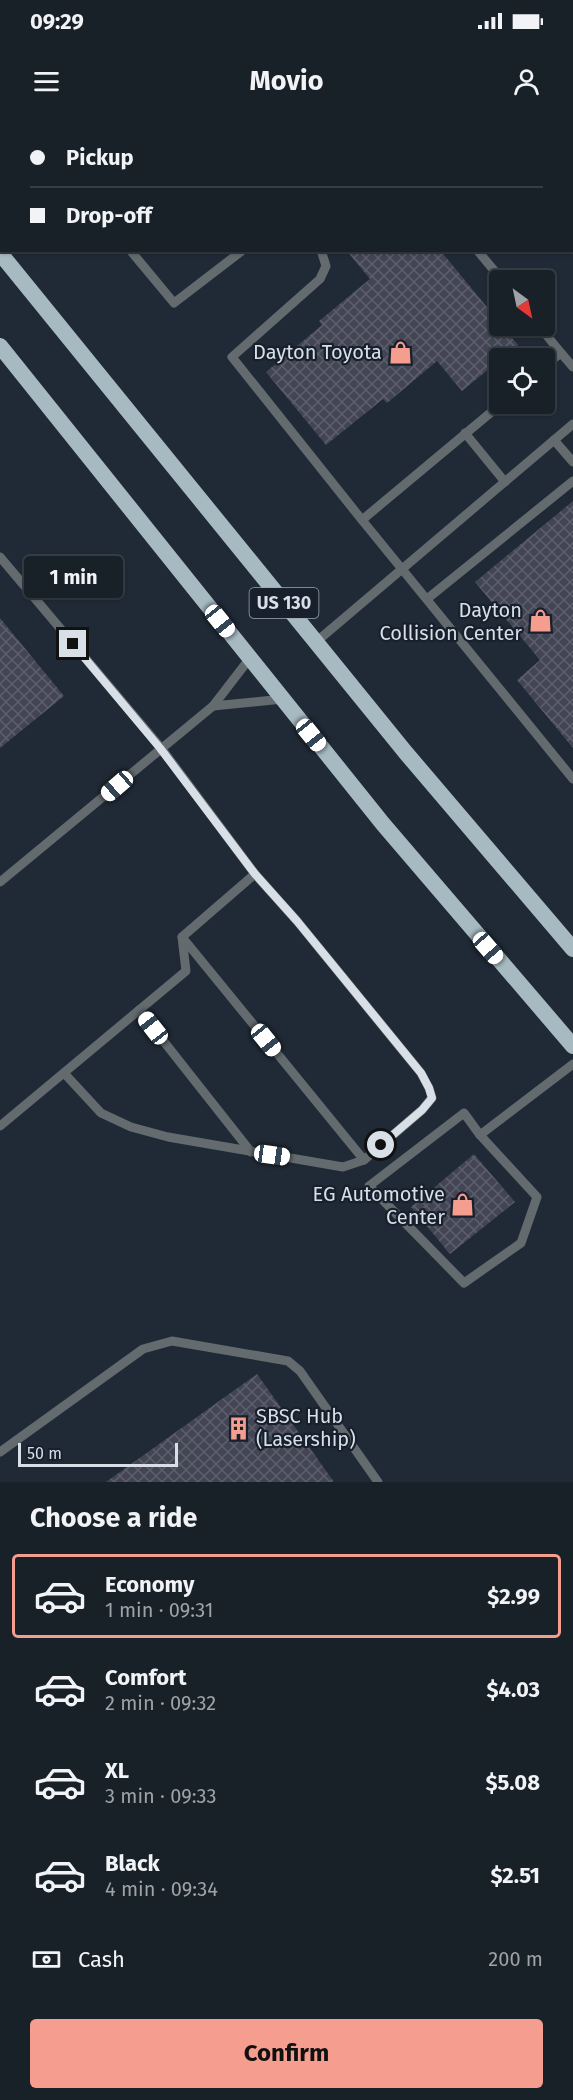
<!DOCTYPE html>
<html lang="en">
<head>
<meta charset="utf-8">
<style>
  body { margin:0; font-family:"Fira Sans",sans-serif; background:#212830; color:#f1f3f6; height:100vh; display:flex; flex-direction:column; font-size:22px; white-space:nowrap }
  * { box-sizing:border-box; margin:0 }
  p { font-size:20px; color:#9fa3a8 }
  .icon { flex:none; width:33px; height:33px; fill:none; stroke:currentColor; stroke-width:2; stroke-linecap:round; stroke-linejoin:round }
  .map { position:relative; height:1362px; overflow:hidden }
  .panel { display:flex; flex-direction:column; background:#182028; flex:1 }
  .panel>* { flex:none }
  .guide { position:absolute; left:0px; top:0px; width:573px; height:132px; box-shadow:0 2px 4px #0004,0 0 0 2px #363e45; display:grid; align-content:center; height:132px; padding:0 30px; background:#182028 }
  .needle { width:39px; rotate:147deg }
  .buttons { position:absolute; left:489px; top:150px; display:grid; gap:12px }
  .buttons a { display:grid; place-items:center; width:66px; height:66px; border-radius:6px; background:#182028; box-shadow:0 2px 4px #0004,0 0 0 2px #363e45; font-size:30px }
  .scale { position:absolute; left:18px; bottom:15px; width:160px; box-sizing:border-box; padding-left:6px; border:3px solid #d8dfe7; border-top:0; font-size:16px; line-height:21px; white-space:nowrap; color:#d8dfe7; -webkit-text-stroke:4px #17202c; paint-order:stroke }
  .end { position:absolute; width:27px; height:27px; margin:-14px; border:8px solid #d8dfe7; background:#111; box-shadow:0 0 0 3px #111 }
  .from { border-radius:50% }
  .bubble { position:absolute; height:42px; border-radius:6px; background:#182028; box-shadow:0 2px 4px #0004,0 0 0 2px #363e45; font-size:20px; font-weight:700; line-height:42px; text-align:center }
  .car { position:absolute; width:18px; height:36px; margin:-18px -9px; border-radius:8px; box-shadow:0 0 4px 2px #0007; background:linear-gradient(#fff 24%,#345 0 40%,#fff 0 76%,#345 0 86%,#fff 0) }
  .guide b { display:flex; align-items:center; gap:21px; height:57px; font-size:22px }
  .guide b+b { border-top:2px solid #363e45 }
  .guide i { width:15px; height:15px; background:#f1f3f6 }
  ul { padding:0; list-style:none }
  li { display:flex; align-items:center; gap:18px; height:84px; margin:0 12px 9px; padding:0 18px; border:3px solid transparent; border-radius:6px }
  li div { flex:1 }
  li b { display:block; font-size:22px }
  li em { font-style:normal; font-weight:700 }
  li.current { border-color:#f59d8f }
  li>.icon { width:54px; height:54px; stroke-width:1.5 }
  h2 { padding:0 30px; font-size:27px; line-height:72px }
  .pay { display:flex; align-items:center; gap:15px; height:66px; padding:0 30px; font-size:22px }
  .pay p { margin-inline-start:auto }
  .cta { display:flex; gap:12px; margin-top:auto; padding:12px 30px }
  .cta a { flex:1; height:69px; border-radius:6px; background:#f59d8f; color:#111; font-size:24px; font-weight:700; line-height:69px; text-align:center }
  .status { display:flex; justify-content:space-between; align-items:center; height:42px; padding:0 30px; background:#182028; direction:ltr }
  .status svg { height:16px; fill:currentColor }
  header { display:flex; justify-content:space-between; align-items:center; height:78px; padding:0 30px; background:#182028; font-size:27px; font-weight:700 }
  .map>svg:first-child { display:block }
  .building { fill:url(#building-cross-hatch) }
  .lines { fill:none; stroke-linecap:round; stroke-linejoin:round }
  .service { stroke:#636b6f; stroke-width:9 }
  .trunk { stroke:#a7bac2; stroke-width:16 }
  .route { stroke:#d8dfe7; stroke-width:8 }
  .labels { text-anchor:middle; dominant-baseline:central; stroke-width:4.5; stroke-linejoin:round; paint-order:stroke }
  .shield { fill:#17202c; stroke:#9ea6af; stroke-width:1.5 }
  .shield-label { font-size:18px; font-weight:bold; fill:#d8dfe7 }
  .poi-label { font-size:20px; fill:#d8dfe7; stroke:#17202c; text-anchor:end }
</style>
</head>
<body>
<div class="status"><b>09:29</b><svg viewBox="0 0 49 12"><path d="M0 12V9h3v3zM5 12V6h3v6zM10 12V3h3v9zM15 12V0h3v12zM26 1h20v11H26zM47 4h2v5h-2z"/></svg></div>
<header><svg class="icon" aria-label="menu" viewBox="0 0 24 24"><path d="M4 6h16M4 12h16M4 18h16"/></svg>Movio<svg class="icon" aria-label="person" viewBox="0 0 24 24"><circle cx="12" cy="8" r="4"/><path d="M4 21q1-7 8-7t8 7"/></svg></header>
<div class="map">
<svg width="573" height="1362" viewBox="0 0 573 1362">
  <defs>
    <pattern id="building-cross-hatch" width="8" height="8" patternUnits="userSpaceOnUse" patternTransform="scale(1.5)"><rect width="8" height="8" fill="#434554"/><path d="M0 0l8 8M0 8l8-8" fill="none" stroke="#5d5f6d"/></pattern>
  </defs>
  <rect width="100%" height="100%" fill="#202a36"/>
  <g class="building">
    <polygon points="346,130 440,130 500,203 500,206 502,206 518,225 462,271 437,241 387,283 383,279 326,325 266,252 322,205 319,201 370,159"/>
    <polygon points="573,381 573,628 517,560 540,540 475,462"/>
    <polygon points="0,498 64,576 0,628"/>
    <polygon points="474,1034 515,1082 450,1134 411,1087"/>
    <polygon points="257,1254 334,1362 106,1362"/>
  </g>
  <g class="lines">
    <g class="service">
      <polyline points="29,0 30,2"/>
      <polyline points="370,0 372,2"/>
      <polyline points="471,0 472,2"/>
      <polyline points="330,2 332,0"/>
      <polyline points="572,120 573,122"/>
      <polyline points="130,130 174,183 243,130"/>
      <polyline points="321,130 326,146 320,159 232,237 362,400"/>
      <polyline points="477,130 502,160"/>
      <polyline points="539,206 561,233"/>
      <polyline points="544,246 561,233 573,247"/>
      <polyline points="501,284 362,400 573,659"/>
      <polyline points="465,313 505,362"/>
      <polyline points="554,320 573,342"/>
      <polyline points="0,437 161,628 255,754 182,817 186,851 0,1006"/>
      <polyline points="427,479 573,361"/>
      <polyline points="316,522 573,304"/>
      <polyline points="213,586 283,579"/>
      <polyline points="0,762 213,586 250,538"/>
      <polyline points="182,817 364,1040"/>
      <polyline points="139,890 251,1032"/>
      <polyline points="64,953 101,993 131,1007 168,1017 343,1047 364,1040 422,990 432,978 429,968 421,953 297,801 255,754"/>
      <polygon points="464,993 480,1015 537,1077 521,1123 464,1163 369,1066"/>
      <polyline points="480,1015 573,944"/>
      <polyline points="0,1332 143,1229 172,1221 288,1241 300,1251 378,1362"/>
    </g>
    <g class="trunk">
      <polyline points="0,133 406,633 573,829"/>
      <polyline points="0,226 383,704 573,926"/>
    </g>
  </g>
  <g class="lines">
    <polyline class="route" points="73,524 160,628 255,754 297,801 421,953 429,968 432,978 422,990 381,1025"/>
  </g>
  <defs>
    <symbol id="shop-bare" viewBox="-9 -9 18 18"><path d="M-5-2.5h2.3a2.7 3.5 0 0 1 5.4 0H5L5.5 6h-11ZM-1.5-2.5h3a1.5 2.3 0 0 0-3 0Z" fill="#f59d8f" stroke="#17202c" stroke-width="2.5" paint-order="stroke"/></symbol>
    <symbol id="building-bare" viewBox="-9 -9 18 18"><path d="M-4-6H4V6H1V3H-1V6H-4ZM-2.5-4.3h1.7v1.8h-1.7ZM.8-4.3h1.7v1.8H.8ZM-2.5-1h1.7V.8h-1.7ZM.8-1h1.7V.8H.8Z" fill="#f59d8f" stroke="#17202c" stroke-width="2.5" paint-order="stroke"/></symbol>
  </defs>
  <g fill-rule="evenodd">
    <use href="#shop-bare" x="384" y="216" width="33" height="33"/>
    <use href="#shop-bare" x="524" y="484" width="33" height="33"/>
    <use href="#shop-bare" x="446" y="1068" width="33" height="33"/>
    <use href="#building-bare" x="222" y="1292" width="33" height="33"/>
  </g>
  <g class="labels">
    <rect class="shield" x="249.5" y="468" width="69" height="30" rx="4.5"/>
    <g class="shield-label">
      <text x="284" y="483">US 130</text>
    </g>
    <g class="poi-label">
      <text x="382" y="232">Dayton Toyota</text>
      <text x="522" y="490">Dayton<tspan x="522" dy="23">Collision Center</tspan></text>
      <text x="445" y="1074">EG Automotive<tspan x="445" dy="23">Center</tspan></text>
      <text x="256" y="1296" text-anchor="start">SBSC Hub<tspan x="256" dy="23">(Lasership)</tspan></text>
    </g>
  </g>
</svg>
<div class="buttons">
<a><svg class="needle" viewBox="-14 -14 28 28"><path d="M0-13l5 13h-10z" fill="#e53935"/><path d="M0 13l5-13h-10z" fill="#9fa3a8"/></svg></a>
<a><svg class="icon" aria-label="locate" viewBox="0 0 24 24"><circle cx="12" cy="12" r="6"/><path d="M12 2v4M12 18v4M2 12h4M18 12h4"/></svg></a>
</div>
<div class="scale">50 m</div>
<i class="end from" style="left:381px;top:1025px"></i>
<i class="end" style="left:73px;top:524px"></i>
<div class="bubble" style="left:24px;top:436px;width:99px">1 min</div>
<i class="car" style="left:220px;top:501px;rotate:141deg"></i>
<i class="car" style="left:311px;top:615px;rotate:141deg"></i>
<i class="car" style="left:117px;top:666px;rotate:229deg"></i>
<i class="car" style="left:488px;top:828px;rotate:139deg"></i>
<i class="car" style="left:153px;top:908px;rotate:322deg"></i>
<i class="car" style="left:266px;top:920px;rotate:141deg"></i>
<i class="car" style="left:272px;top:1035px;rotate:98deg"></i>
<div class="guide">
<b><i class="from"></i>Pickup</b>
<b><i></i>Drop-off</b>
</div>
</div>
<section class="panel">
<h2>Choose a ride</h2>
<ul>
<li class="current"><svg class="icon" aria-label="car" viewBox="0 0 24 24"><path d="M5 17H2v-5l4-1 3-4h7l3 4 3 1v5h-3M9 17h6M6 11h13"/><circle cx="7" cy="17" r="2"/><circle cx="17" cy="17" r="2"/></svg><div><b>Economy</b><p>1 min · 09:31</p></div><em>$2.99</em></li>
<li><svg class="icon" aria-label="car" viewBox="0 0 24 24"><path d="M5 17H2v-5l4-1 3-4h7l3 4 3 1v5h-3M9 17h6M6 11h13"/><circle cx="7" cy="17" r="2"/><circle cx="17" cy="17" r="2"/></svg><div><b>Comfort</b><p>2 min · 09:32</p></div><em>$4.03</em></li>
<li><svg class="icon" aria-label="car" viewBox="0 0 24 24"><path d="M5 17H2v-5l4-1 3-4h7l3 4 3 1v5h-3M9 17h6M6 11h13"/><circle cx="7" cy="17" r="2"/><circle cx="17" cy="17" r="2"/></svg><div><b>XL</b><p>3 min · 09:33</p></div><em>$5.08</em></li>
<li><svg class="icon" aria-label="car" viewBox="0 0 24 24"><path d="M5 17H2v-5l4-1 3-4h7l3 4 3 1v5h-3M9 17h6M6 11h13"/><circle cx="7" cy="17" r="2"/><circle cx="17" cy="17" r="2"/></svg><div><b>Black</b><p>4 min · 09:34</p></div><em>$2.51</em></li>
</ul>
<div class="pay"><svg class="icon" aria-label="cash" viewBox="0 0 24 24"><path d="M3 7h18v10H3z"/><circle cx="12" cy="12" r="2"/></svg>Cash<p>200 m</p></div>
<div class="cta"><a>Confirm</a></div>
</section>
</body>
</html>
